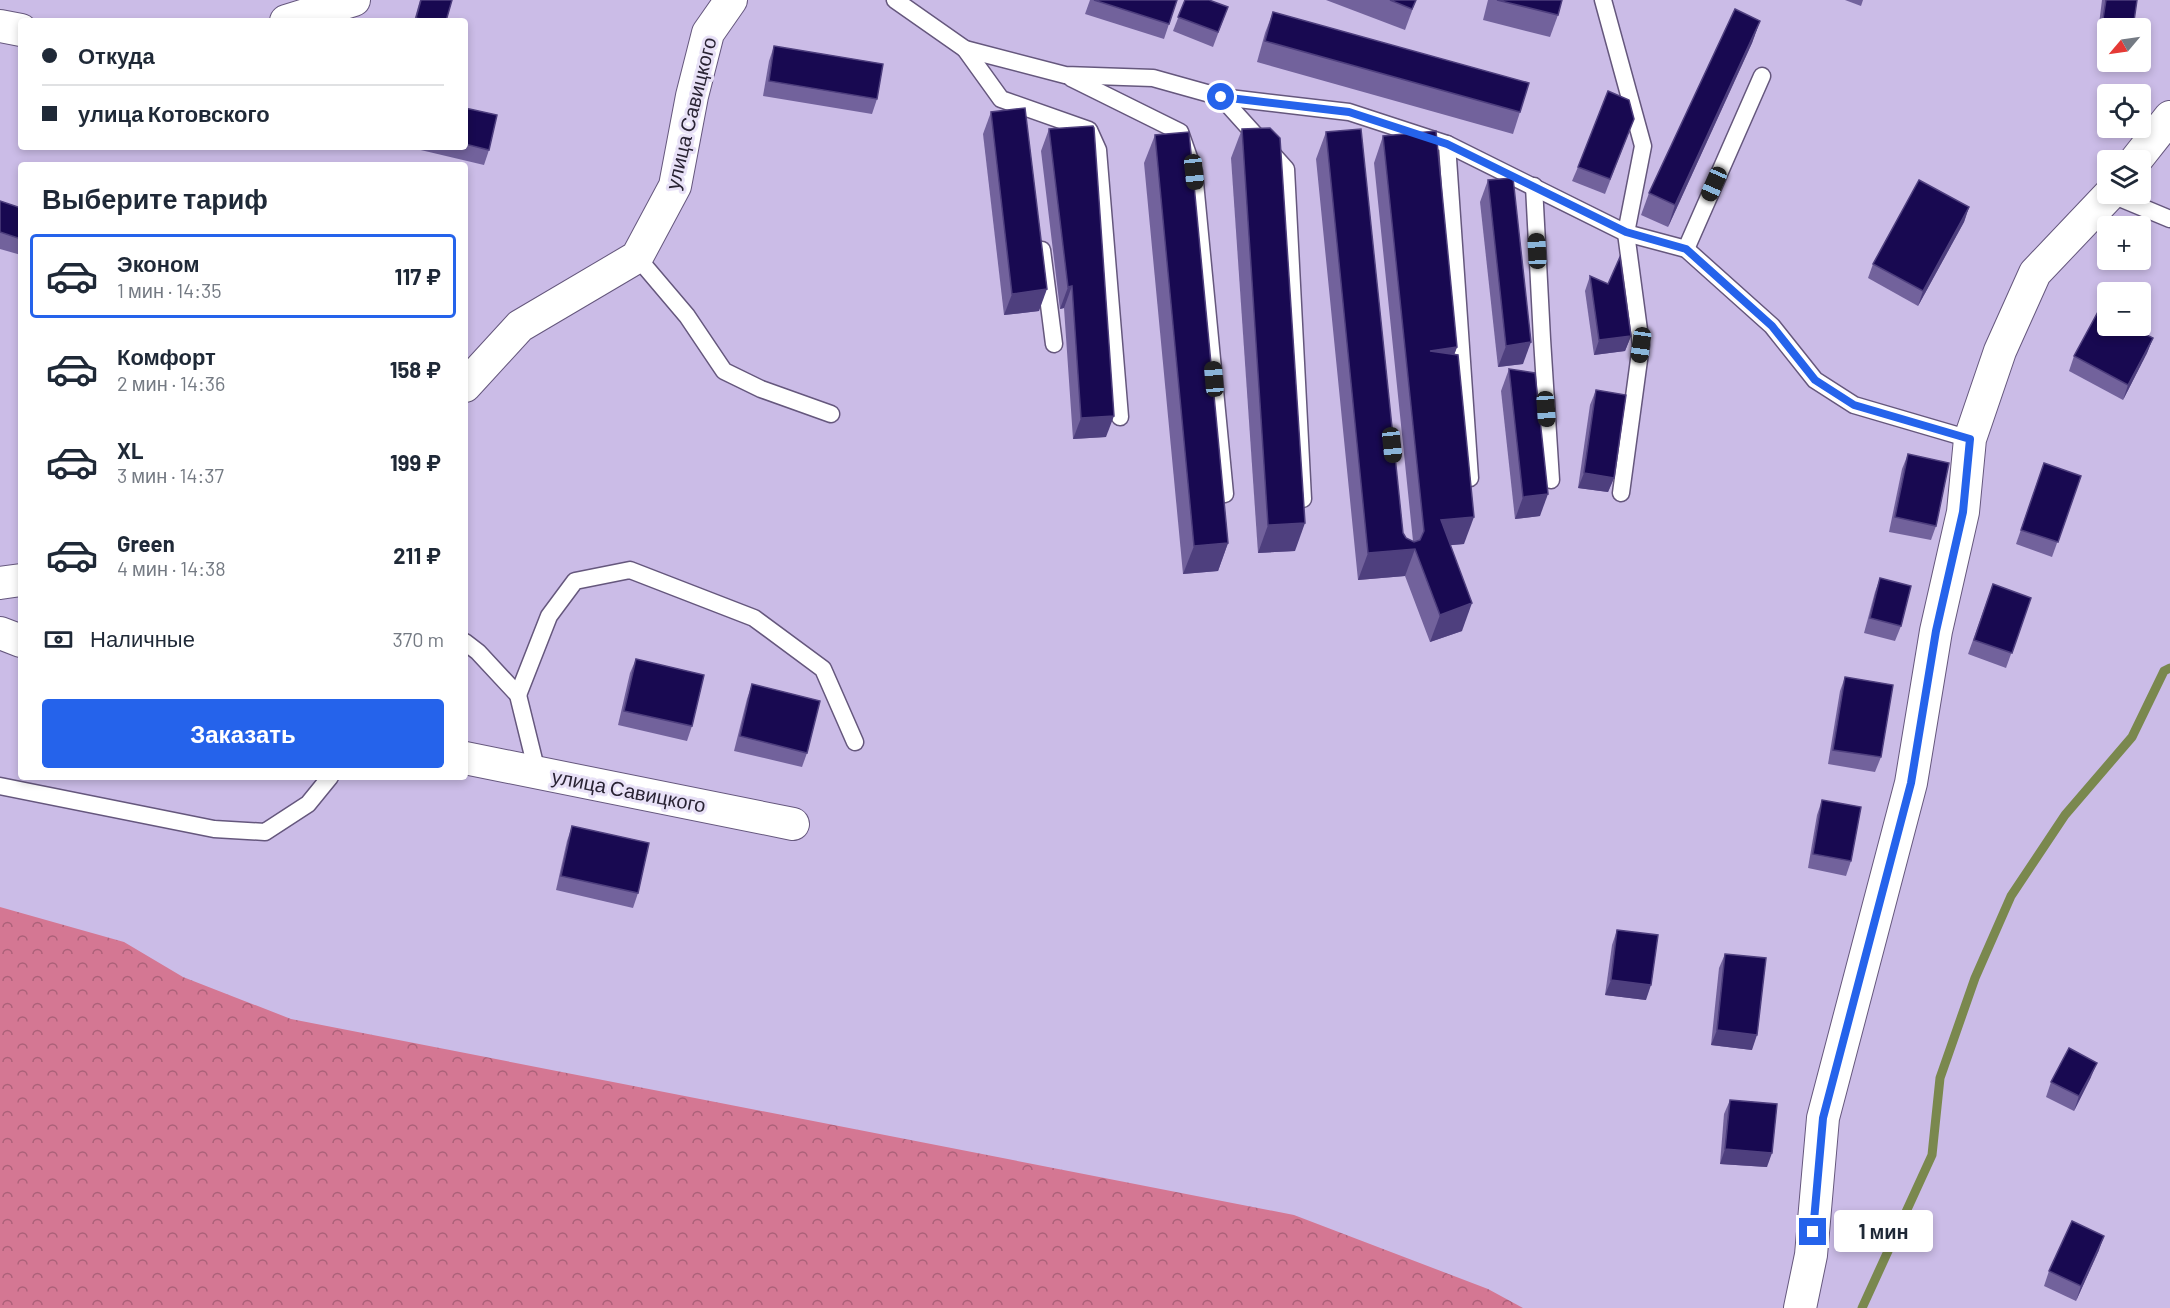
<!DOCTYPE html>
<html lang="ru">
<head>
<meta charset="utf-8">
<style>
  body { margin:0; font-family:Barlow,sans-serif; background:#f6f6f7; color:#1f2937; height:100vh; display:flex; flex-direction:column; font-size:22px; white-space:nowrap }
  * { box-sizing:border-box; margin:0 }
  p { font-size:20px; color:#747a83 }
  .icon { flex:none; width:33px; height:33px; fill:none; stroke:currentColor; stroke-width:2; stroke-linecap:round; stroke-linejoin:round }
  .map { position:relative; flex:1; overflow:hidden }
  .drawer { position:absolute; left:18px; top:162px; width:450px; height:618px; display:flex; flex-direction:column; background:#fff; border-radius:6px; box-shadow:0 3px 9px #0003 }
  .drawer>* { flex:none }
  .guide { position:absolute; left:18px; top:18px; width:450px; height:132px; border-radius:6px; box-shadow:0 3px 9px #0003; display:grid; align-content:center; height:132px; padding:0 24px; background:#fff }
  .needle { width:39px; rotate:241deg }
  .buttons { position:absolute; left:2097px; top:18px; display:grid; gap:12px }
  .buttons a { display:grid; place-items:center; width:54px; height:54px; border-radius:6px; background:#fff; box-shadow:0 3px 9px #0003; font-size:30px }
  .end { position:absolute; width:27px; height:27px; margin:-14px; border:8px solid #2563eb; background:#fff; box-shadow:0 0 0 3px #fff }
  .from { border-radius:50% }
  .bubble { position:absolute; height:42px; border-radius:6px; background:#fff; box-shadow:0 3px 9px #0003; font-size:20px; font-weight:700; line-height:42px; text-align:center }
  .car { position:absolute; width:18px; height:36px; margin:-18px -9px; border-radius:8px; box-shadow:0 0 4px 2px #0007; background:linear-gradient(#222 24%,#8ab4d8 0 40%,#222 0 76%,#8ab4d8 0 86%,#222 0) }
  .guide b { display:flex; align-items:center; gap:21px; height:57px; font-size:22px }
  .guide b+b { border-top:2px solid #e0e1e3 }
  .guide i { width:15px; height:15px; background:#1f2937 }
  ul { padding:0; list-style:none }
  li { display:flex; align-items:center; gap:18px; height:84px; margin:0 12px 9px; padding:0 12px; border:3px solid transparent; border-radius:6px }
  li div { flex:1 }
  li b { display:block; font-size:22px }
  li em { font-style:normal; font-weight:700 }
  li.current { border-color:#2563eb }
  li>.icon { width:54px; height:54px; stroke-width:1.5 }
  h2 { padding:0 24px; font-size:27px; line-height:72px }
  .pay { display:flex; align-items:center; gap:15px; height:66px; padding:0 24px; font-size:22px }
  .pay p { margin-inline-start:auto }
  .action { display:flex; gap:12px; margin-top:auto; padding:12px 24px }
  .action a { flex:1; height:69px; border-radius:6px; background:#2563eb; color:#fff; font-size:24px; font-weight:700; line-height:69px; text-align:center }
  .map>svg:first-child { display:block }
  .forest { fill:url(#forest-crowns) }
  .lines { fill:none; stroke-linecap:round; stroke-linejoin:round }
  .stream { stroke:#7a884e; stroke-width:9 }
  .lane-casing { stroke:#65577d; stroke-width:19 }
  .street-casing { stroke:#65577d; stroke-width:34 }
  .lane { stroke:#fff; stroke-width:16 }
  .street { stroke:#fff; stroke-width:32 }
  .wall { fill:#72629c }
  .shaded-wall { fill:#4e3f7e }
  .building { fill:#180951; stroke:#4e3f7e; stroke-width:1.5 }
  .route { stroke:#2563eb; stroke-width:8 }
  .labels { text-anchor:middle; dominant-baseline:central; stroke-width:6; stroke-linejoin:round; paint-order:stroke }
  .street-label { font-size:20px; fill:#292333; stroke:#e8e1f7 }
</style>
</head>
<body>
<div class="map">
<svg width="2170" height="1308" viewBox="0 0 2170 1308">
  <defs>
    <pattern id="forest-crowns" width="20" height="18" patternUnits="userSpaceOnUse" patternTransform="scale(1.5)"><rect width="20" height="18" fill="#d47793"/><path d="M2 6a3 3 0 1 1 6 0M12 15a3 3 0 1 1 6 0" fill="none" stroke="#ac6179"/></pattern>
  </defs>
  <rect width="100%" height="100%" fill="#cbbce7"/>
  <polygon class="forest" points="0,907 124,942 183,977 291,1019 1294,1215 1488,1289 1523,1308 0,1308"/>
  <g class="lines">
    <polyline class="stream" points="1862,1308 1932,1155 1940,1078 1975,978 2011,896 2065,815 2132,737 2164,671 2170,668"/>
    <defs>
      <g id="lane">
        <polyline points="895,0 965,49 1065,75 1153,78 1221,97 1349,112 1447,144 1626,233 1686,249 1772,326 1815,380 1854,405 1970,439"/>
        <polyline points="1603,0 1643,146 1626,233 1641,345 1621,493"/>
        <polyline points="965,49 1001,99 1089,130 1098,150 1120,417"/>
        <polyline points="1071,78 1180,132 1194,172 1225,494"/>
        <polyline points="1221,97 1286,169 1303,499"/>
        <polyline points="1447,144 1470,478"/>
        <polyline points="1534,186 1542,339 1551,480"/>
        <polyline points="2110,194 2170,219"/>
        <polyline points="1686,249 1762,76"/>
        <polyline points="1042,250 1054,344"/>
        <polyline points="637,257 687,316 724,371 761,389 831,414"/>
        <polyline points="465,642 478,652 518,695 537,772"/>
        <polyline points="518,695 549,616 575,581 630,570 754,618 823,669 855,742"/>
        <polyline points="0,786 214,829 265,832 308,804 330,777"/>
      </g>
      <g id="street">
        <polyline points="286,21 354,0"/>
        <polyline points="0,26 21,30"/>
        <polyline points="2136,160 2170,117"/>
        <polyline points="465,386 520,326 637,257 675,186 692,96 708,33 731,0"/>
        <polyline points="0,583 21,580"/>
        <polyline points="0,633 21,641"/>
        <polyline points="465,758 793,824"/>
        <polyline points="1800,1308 1811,1255 1823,1118 1911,783 1936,631 1963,512 1970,439 2000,351 2035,273 2110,194"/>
      </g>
    </defs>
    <use href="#lane" class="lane-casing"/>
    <use href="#street" class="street-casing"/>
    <use href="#lane" class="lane"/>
    <use href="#street" class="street"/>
  </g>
  <g class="wall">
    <polygon points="420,0 452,0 446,21 414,21"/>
    <polygon points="1090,0 1177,0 1164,39 1085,14"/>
    <polygon points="1185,0 1228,7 1213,47 1173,31"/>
    <polygon points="1326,0 1416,0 1405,30"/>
    <polygon points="1488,0 1562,0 1558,15 1550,37 1483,20"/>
    <polygon points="1845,0 1863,0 1861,6"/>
    <polygon points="2102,0 2137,0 2108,28 2108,41 2097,40"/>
    <polygon points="1273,12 1520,112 1513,134 1257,62 1265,33"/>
    <polygon points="1760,21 1752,43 1668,227 1641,215 1649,193"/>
    <polygon points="774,46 877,99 872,114 763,96 769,61"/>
    <polygon points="465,108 489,150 484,165 408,147 465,147"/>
    <polygon points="991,112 1039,311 1004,315 983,134"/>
    <polygon points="1634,119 1605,194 1572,181 1578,167"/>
    <polygon points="1049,129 1106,437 1073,439 1064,308 1060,309 1041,151"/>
    <polygon points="1242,129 1295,551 1258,553 1231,158"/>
    <polygon points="1326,132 1403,533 1406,538 1413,541 1374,163 1383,136 1457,347 1454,355 1464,544 1450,545 1462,631 1430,642 1405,576 1358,580 1316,159"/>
    <polygon points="1155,135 1228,543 1218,571 1183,574 1144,163"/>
    <polygon points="1488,180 1523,364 1498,367 1480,202"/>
    <polygon points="0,201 21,208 21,255 0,249"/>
    <polygon points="1969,207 1964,222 1918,306 1868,278 1873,264"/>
    <polygon points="1590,276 1631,336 1625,351 1594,355 1585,291"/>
    <polygon points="2153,338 2147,353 2123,400 2069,371 2074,356"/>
    <polygon points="1509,369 1540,516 1515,519 1501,391"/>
    <polygon points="1596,390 1614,478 1608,492 1578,488 1590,405"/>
    <polygon points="1908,454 1936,526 1931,540 1889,532 1902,469"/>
    <polygon points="2044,463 2081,476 2052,557 2016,544"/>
    <polygon points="1880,578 1901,626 1895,641 1864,633 1875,592"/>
    <polygon points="1993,584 2031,598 2006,668 1968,654"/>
    <polygon points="636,659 692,726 687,741 618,725 630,673"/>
    <polygon points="1845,677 1881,757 1875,772 1828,764 1840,691"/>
    <polygon points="752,684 807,753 802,767 734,751 747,699"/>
    <polygon points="1822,800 1851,861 1846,876 1808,868 1817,815"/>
    <polygon points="572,826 638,893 633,908 556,890 567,841"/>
    <polygon points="1617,930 1646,1000 1605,995 1612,945"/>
    <polygon points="1725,954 1752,1050 1711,1045 1719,968"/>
    <polygon points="2091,1077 2074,1111 2046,1097 2051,1082"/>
    <polygon points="1730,1100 1767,1167 1720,1164 1724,1114"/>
    <polygon points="2099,1250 2076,1301 2044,1286 2049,1271"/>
  </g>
  <g class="shaded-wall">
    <polygon points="1760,21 1752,43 1668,227 1675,205"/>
    <polygon points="2102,25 2126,28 2108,28 2108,41 2097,40"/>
    <polygon points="1969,207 1964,222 1918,306 1923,291"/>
    <polygon points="1072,286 1064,308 1060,309 1068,287"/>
    <polygon points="1047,289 1039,311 1004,315 1012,294"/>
    <polygon points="1631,336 1625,351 1594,355 1599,340"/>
    <polygon points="2153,338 2147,353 2123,400 2128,385"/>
    <polygon points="1531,342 1523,364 1498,367 1506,346"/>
    <polygon points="1457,347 1447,374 1430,351"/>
    <polygon points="1114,416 1106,437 1073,439 1081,418"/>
    <polygon points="1584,473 1614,478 1608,492 1578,488"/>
    <polygon points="1548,494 1540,516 1515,519 1523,497"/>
    <polygon points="1474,517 1464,544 1431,547 1441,520"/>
    <polygon points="1305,523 1295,551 1258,553 1268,525"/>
    <polygon points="1228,543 1218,571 1183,574 1194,546"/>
    <polygon points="1415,549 1405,576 1358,580 1368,553"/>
    <polygon points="1472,603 1462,631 1430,642 1440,615"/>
    <polygon points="1611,980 1651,985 1646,1000 1605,995"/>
    <polygon points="1717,1030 1757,1035 1752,1050 1711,1045"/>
    <polygon points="2097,1063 2091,1077 2074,1111 2079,1096"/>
    <polygon points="1725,1149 1772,1153 1767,1167 1720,1164"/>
    <polygon points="2104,1236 2099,1250 2076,1301 2081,1286"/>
  </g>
  <g class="building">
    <polygon points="421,0 452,0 446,21 428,21 416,18"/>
    <polygon points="1094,0 1177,0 1169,24"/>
    <polygon points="1185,0 1209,0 1228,7 1218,32 1178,17"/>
    <polygon points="1390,0 1416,0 1412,9"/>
    <polygon points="1497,0 1562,0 1558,15"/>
    <polygon points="2106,0 2137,0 2133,28 2102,25"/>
    <polygon points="1735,9 1760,21 1675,205 1649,193"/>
    <polygon points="1273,12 1529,83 1520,112 1265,41"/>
    <polygon points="774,46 883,64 877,99 769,81"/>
    <polygon points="1608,91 1629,100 1634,119 1610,179 1578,167"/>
    <polygon points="465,108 497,115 489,150 465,144"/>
    <polygon points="1025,108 1047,289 1012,294 991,112"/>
    <polygon points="1093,126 1094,128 1114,416 1081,418 1072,286 1068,287 1049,129"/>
    <polygon points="1270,128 1280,138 1305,523 1268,525 1242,129"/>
    <polygon points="1361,129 1403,533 1406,538 1414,542 1420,540 1424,531 1383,136 1436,131 1457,347 1430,351 1458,355 1474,517 1441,520 1472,603 1440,615 1415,549 1368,553 1326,132"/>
    <polygon points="1189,132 1228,543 1194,546 1155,135"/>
    <polygon points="1513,178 1531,342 1506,346 1488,180"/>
    <polygon points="1919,180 1969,207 1923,291 1873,264"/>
    <polygon points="0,201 21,208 21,239 0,232"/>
    <polygon points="1620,257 1631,336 1599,340 1590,276 1608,284"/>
    <polygon points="2099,310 2108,314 2108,326 2129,326 2153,338 2128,385 2074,356"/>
    <polygon points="1509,369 1535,373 1548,494 1523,497"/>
    <polygon points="1596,390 1626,395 1614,478 1584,473"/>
    <polygon points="1908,454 1949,463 1936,526 1895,517"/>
    <polygon points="2044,463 2081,476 2058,542 2021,530"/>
    <polygon points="1880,578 1911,586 1901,626 1870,618"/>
    <polygon points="1993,584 2031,598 2012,653 1974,640"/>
    <polygon points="636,659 704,675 692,726 624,711"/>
    <polygon points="1845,677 1893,685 1881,757 1833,750"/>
    <polygon points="752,684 820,701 807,753 740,736"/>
    <polygon points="1822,800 1861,807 1851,861 1813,854"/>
    <polygon points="572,826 649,843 638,893 561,876"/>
    <polygon points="1617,930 1658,935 1651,985 1611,980"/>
    <polygon points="1725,954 1766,958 1757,1035 1717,1030"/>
    <polygon points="2069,1048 2097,1063 2079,1096 2051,1082"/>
    <polygon points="1730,1100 1777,1104 1772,1153 1725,1149"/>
    <polygon points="2072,1221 2104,1236 2081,1286 2049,1271"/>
  </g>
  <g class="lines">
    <polyline class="route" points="1221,97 1349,112 1447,144 1626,232 1686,249 1772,326 1815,380 1854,405 1970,439 1963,512 1936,631 1911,783 1823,1118 1813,1232"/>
  </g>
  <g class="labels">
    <g class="street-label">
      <text transform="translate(690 113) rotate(-76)">улица Савицкого</text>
      <text transform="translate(629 790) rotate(11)">улица Савицкого</text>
    </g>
  </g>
</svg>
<div class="buttons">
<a><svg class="needle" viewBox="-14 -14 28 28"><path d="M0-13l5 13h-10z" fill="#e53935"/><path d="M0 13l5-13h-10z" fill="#747a83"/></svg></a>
<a><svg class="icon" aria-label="locate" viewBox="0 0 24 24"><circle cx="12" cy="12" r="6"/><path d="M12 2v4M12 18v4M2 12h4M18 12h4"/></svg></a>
<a><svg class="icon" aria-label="layers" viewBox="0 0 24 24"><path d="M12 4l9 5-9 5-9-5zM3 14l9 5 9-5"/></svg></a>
<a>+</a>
<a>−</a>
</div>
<i class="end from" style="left:1221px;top:97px"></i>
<i class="end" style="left:1813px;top:1232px"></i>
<div class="bubble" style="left:1834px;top:1210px;width:99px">1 мин</div>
<i class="car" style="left:1194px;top:172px;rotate:174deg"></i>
<i class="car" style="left:1714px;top:184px;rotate:204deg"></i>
<i class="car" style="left:1537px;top:251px;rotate:357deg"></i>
<i class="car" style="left:1641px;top:345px;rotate:188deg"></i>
<i class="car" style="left:1214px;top:379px;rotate:355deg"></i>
<i class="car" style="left:1546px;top:409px;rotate:176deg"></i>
<i class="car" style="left:1392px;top:445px;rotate:174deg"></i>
<div class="guide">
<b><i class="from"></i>Откуда</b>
<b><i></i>улица Котовского</b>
</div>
<section class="drawer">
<h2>Выберите тариф</h2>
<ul>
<li class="current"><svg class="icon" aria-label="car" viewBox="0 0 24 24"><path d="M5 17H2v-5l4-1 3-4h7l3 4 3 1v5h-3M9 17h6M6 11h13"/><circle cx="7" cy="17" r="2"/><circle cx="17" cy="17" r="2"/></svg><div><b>Эконом</b><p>1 мин · 14:35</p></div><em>117 ₽</em></li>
<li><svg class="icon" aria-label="car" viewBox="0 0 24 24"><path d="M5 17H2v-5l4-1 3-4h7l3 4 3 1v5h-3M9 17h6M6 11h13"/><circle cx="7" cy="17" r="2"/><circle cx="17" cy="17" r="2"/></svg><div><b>Комфорт</b><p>2 мин · 14:36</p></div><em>158 ₽</em></li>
<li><svg class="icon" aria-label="car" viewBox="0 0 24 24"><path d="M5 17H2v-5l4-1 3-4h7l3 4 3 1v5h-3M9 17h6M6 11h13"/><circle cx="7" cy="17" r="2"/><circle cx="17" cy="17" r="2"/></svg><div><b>XL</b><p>3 мин · 14:37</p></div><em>199 ₽</em></li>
<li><svg class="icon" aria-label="car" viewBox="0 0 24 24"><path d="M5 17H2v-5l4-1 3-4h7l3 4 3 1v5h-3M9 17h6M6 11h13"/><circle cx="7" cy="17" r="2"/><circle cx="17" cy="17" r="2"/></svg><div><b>Green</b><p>4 мин · 14:38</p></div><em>211 ₽</em></li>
</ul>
<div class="pay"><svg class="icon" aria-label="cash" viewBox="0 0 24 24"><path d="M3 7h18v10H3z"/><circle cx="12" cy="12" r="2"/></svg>Наличные<p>370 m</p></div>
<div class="action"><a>Заказать</a></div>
</section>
</div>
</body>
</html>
